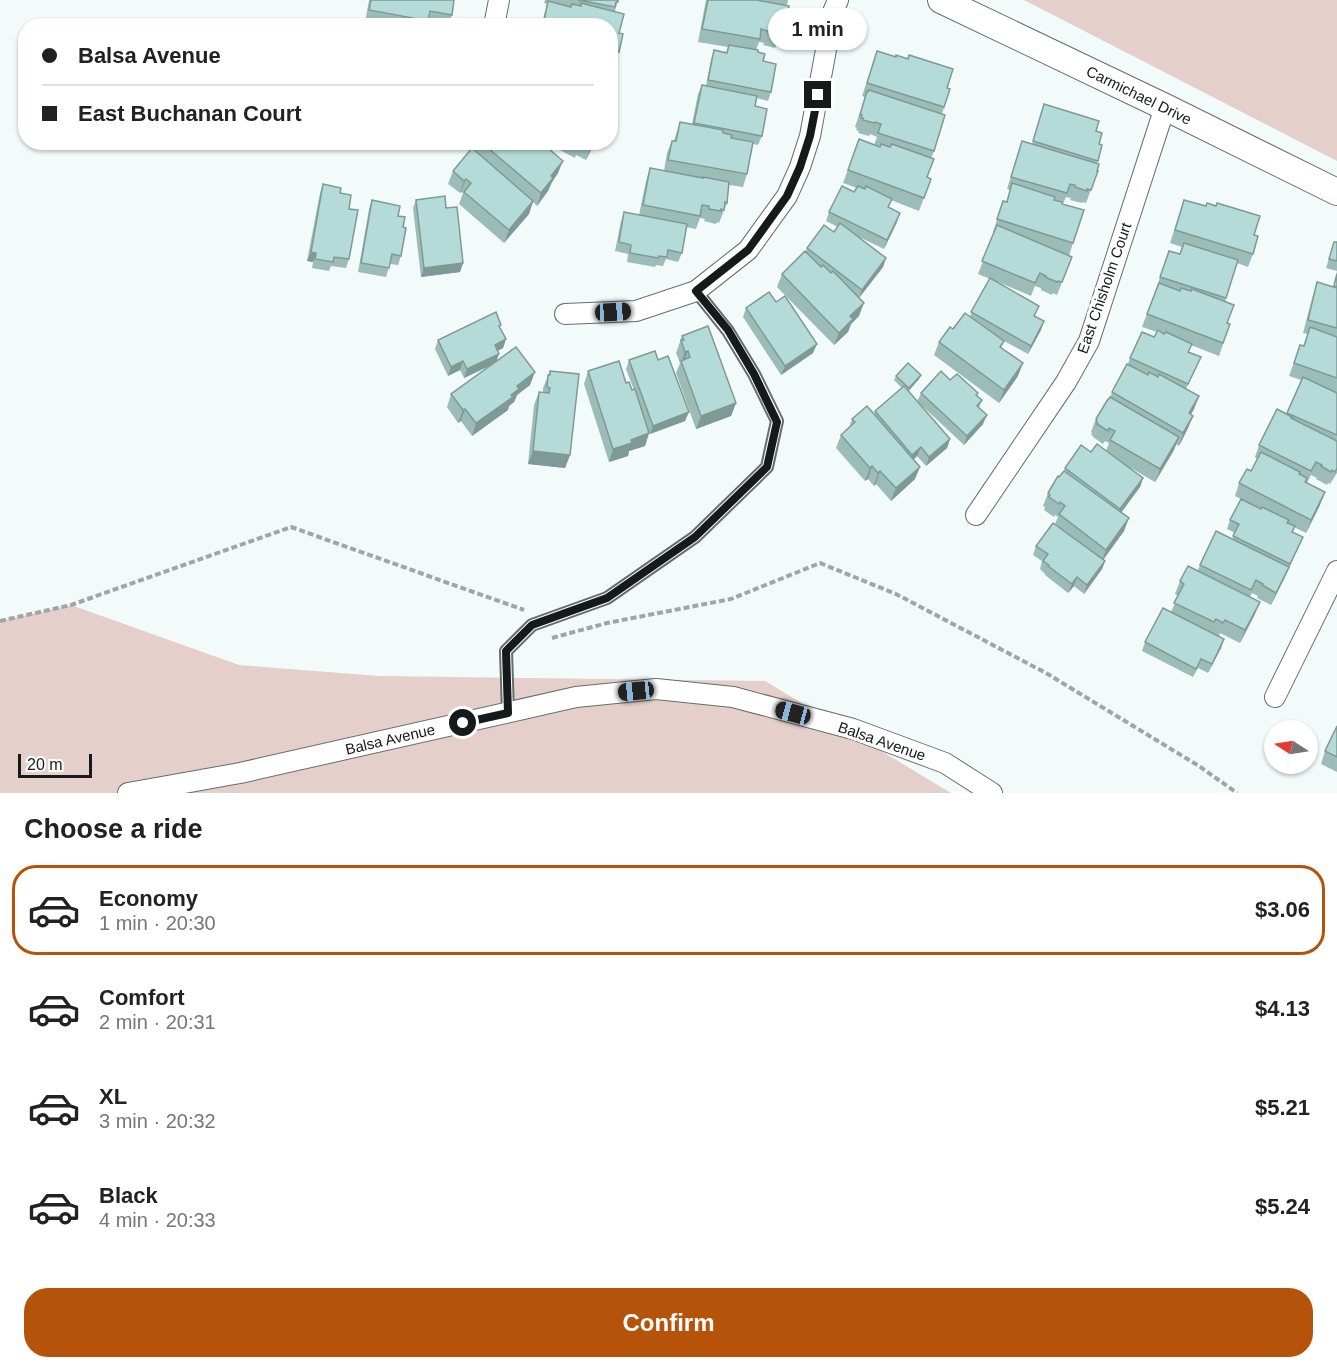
<!DOCTYPE html>
<html lang="en">
<head>
<meta charset="utf-8">
<style>
  body { margin:0; font-family:Arial,sans-serif; background:#f2f2f2; color:#222; height:100vh; display:flex; flex-direction:column; font-size:22px; white-space:nowrap }
  * { box-sizing:border-box; margin:0 }
  p { font-size:20px; color:#767676 }
  .icon { flex:none; width:33px; height:33px; fill:none; stroke:currentColor; stroke-width:2; stroke-linecap:round; stroke-linejoin:round }
  .map { position:relative; height:793px; overflow:hidden }
  .drawer { display:flex; flex-direction:column; background:#fff; flex:1 }
  .drawer>* { flex:none }
  .hud { position:absolute; left:18px; top:18px; width:600px; height:132px; border-radius:24px; box-shadow:0 2px 4px #0004; display:grid; align-content:center; height:132px; padding:0 24px; background:#fff }
  .needle { width:39px; rotate:282deg }
  .fabs { position:absolute; left:1264px; top:720px; display:grid; gap:12px }
  .fabs a { display:grid; place-items:center; width:54px; height:54px; border-radius:50%; background:#fff; box-shadow:0 2px 4px #0004; font-size:30px }
  .scale { position:absolute; left:18px; bottom:15px; width:74px; box-sizing:border-box; padding-left:6px; border:3px solid #171a1a; border-top:0; font-size:16px; line-height:21px; white-space:nowrap; color:#171a1a; -webkit-text-stroke:4px #fff; paint-order:stroke }
  .end { position:absolute; width:27px; height:27px; margin:-14px; border:8px solid #171a1a; background:#fff; box-shadow:0 0 0 3px #fff }
  .from { border-radius:50% }
  .bubble { position:absolute; height:42px; border-radius:21px; background:#fff; box-shadow:0 2px 4px #0004; font-size:20px; font-weight:700; line-height:42px; text-align:center }
  .car { position:absolute; width:18px; height:36px; margin:-18px -9px; border-radius:8px; box-shadow:0 0 4px 2px #0007; background:linear-gradient(#222 24%,#8ab4d8 0 40%,#222 0 76%,#8ab4d8 0 86%,#222 0) }
  .hud b { display:flex; align-items:center; gap:21px; height:57px; font-size:22px }
  .hud b+b { border-top:2px solid #e0e0e0 }
  .hud i { width:15px; height:15px; background:#222 }
  ul { padding:0; list-style:none }
  li { display:flex; align-items:center; gap:18px; height:90px; margin:0 12px 9px; padding:0 12px; border:3px solid transparent; border-radius:24px }
  li div { flex:1 }
  li b { display:block; font-size:22px }
  li em { font-style:normal; font-weight:700 }
  li.selected { border-color:#b45309 }
  li>.icon { width:54px; height:54px; stroke-width:1.5 }
  h2 { padding:0 24px; font-size:27px; line-height:72px }
  .button { display:flex; gap:12px; margin-top:auto; padding:12px 24px }
  .button a { flex:1; height:69px; border-radius:24px; background:#b45309; color:#fff; font-size:24px; font-weight:700; line-height:69px; text-align:center }
  .map>svg:first-child { display:block }
  .green { fill:#e4cfca }
  .lines { fill:none; stroke-linecap:round; stroke-linejoin:round }
  .service-casing { stroke:#666e6d; stroke-width:14 }
  .minor-casing { stroke:#666e6d; stroke-width:22 }
  .tertiary-casing { stroke:#666e6d; stroke-width:28 }
  .path { stroke:#9fa6a5; stroke-width:4; stroke-dasharray:6 3; stroke-linecap:butt }
  .service { stroke:#fff; stroke-width:10 }
  .minor { stroke:#fff; stroke-width:20 }
  .tertiary { stroke:#fff; stroke-width:26 }
  .wall { fill:#9cbcba }
  .shaded-wall { fill:#7f9997 }
  .building { fill:#b5dbd8; stroke:#7f9997; stroke-width:1.5 }
  .route { stroke:#171a1a; stroke-width:8 }
  .labels { text-anchor:middle; dominant-baseline:central; stroke-width:6; stroke-linejoin:round; paint-order:stroke }
  .street-label { font-size:15px; fill:#171a1a; stroke:#fff }
</style>
</head>
<body>
<div class="map">
<svg width="1337" height="793" viewBox="0 0 1337 793">
  <rect width="100%" height="100%" fill="#f2fbfa"/>
  <g class="green">
    <polygon points="1024,0 1337,0 1337,161"/>
    <polygon points="71,605 239,665 379,676 765,681 951,793 0,793 0,621"/>
  </g>
  <g class="lines">
    <defs>
      <polyline id="service" points="508,713 506,651 532,625 607,598 695,537 767,467 777,421 754,374 728,331 696,291"/>
      <g id="minor">
        <polyline points="494,26 499,0"/>
        <polyline points="565,314 636,311 696,291 748,250 787,196 800,167 810,136 833,12 838,0"/>
        <polyline points="976,515 1066,382 1089,341 1165,107"/>
        <polyline points="1275,697 1337,571"/>
        <polyline points="128,793 240,773 576,697 656,689 733,697 853,729 945,763 992,793"/>
      </g>
      <polyline id="tertiary" points="941,0 1165,107 1337,192"/>
    </defs>
    <use href="#service" class="service-casing"/>
    <use href="#minor" class="minor-casing"/>
    <use href="#tertiary" class="tertiary-casing"/>
    <g class="path">
      <polyline points="0,621 71,605 291,527 524,610"/>
      <polyline points="552,638 607,623 731,599 820,563 896,594 1046,673 1199,766 1237,793"/>
    </g>
    <use href="#service" class="service"/>
    <use href="#minor" class="minor"/>
    <use href="#tertiary" class="tertiary"/>
  </g>
  <g class="wall">
    <polygon points="369,0 454,0 452,15 448,26 433,26 427,24 426,26 369,26 369,24 365,23"/>
    <polygon points="545,0 618,0 615,11 619,33 619,52 614,65 610,64 610,26 541,26 547,4 544,3"/>
    <polygon points="706,0 788,0 787,5 784,34 780,46 776,46 775,48 763,45 764,43 759,42 756,50 763,61 771,92 768,101 757,98 755,106 762,136 758,145 753,144 747,174 743,187 729,185 727,203 719,223 717,222 716,224 704,221 705,219 700,218 696,229 686,227 682,253 678,262 666,259 663,266 656,265 655,267 627,262 628,254 615,251 621,221 624,212 639,215 646,181 650,168 664,171 667,153 672,141 674,141 680,122 692,124 698,94 702,85 706,86 711,59 714,50 726,53 728,47 698,42"/>
    <polygon points="877,51 950,89 942,114 934,151 931,159 927,178 931,179 919,211 891,200 889,207 897,222 884,249 859,237 886,258 883,267 859,298 859,316 851,324 848,332 834,345 777,287 782,274 806,251 807,248 834,232 838,227 826,221 829,212 854,192 857,188 843,183 859,139 874,145 877,137 870,134 869,136 858,133 859,131 856,130 857,128 855,127 865,97 862,96"/>
    <polygon points="1044,104 1096,131 1099,144 1102,145 1097,163 1097,171 1098,171 1086,203 1083,202 1082,203 1070,200 1071,198 1066,197 1063,204 1073,243 1069,256 1072,257 1057,295 1053,293 1052,295 1041,290 1041,288 1035,286 1031,296 996,281 1035,316 1044,321 1041,330 1028,354 1004,341 1001,348 1018,376 999,403 934,355 939,342 970,316 990,279 978,274 994,233 993,232 1003,201 1006,202 1010,190 1007,189 1022,141 1032,144"/>
    <polygon points="478,142 541,142 558,173 552,182 548,191 537,206 533,202 529,214 504,243 459,204 463,193 461,192 460,193 448,184 453,171 475,151"/>
    <polygon points="545,142 595,142 586,160 576,155 575,158"/>
    <polygon points="323,184 340,193 349,209 349,259 346,268 331,266 329,271 312,268 313,262 307,261 320,193"/>
    <polygon points="372,200 398,216 403,227 401,256 398,265 390,264 386,277 358,272 369,209"/>
    <polygon points="416,200 446,208 463,263 460,272 421,277 413,208"/>
    <polygon points="1184,200 1254,235 1253,254 1248,267 1237,263 1225,302 1227,323 1230,324 1219,356 1191,345 1189,352 1197,366 1186,389 1199,396 1194,409 1191,414 1193,416 1188,428 1179,446 1176,444 1174,450 1155,482 1124,464 1143,478 1140,487 1121,513 1124,531 1103,559 1105,561 1102,569 1084,594 1074,586 1068,593 1045,575 1045,574 1040,569 1042,561 1033,555 1036,546 1055,524 1058,517 1055,515 1054,517 1044,510 1045,507 1043,506 1048,493 1063,473 1065,468 1091,452 1106,451 1109,443 1105,441 1103,444 1093,437 1093,436 1091,435 1092,433 1091,432 1096,419 1110,398 1112,392 1128,364 1130,358 1154,337 1157,332 1142,327 1157,286 1169,251 1180,254 1182,247 1170,243"/>
    <polygon points="1334,242 1337,242 1337,271 1326,268"/>
    <polygon points="1337,271 1337,473 1330,484 1328,483 1327,485 1316,479 1317,478 1311,475 1307,483 1320,505 1306,533 1294,527 1292,532 1303,537 1284,579 1271,605 1257,598 1258,596 1252,593 1250,597 1255,614 1240,643 1220,633 1219,636 1224,639 1221,648 1208,673 1198,668 1193,677 1142,651 1145,642 1171,612 1178,596 1175,594 1180,581 1198,570 1200,565 1232,539 1235,533 1227,529 1230,520 1241,499 1235,496 1239,483 1251,471 1257,459 1255,457 1259,445 1286,414 1301,380 1289,376 1300,345 1304,346 1308,334 1303,333 1313,295 1317,282 1333,287"/>
    <polygon points="746,308 813,353 781,375 743,317"/>
    <polygon points="500,328 506,339 503,348 498,351 496,361 530,385 517,395 514,402 509,406 508,410 472,436 461,421 458,423 447,407 451,394 492,364 464,378 460,370 448,376 435,349 438,340"/>
    <polygon points="682,336 736,403 731,416 696,429 676,373 680,363 676,353"/>
    <polygon points="629,360 658,360 685,421 650,434 649,433 645,446 629,451 628,456 609,462 584,384 588,371 626,383 632,390 634,390 626,369"/>
    <polygon points="550,371 570,455 565,468 528,464 534,405 539,392 543,393 543,388"/>
    <polygon points="921,375 919,379 908,391 917,402 921,393 950,380 978,393 977,396 982,400 979,408 983,424 964,445 918,402 950,439 947,448 926,466 917,456 914,459 915,479 891,501 876,484 874,486 868,479 865,481 836,448 841,435 849,428 852,419 874,414 875,411 902,388 894,380 896,376"/>
    <polygon points="1337,726 1337,772 1321,764 1325,751"/>
  </g>
  <g class="shaded-wall">
    <polygon points="593,142 595,142 586,160 591,147"/>
    <polygon points="563,161 558,173 552,182 548,191 537,206 541,193 551,176"/>
    <polygon points="466,179 461,192 460,193 464,181"/>
    <polygon points="533,201 529,214 504,243 509,230"/>
    <polygon points="900,213 897,222 884,249 887,240"/>
    <polygon points="311,252 316,253 313,262 307,261"/>
    <polygon points="886,258 883,267 859,298 862,290"/>
    <polygon points="463,263 460,272 421,277 424,268"/>
    <polygon points="864,303 859,316 851,324 848,332 834,345 839,333 850,316"/>
    <polygon points="1044,321 1041,330 1028,354 1031,346"/>
    <polygon points="506,339 503,348 491,354 495,345"/>
    <polygon points="817,344 813,353 781,375 785,366"/>
    <polygon points="688,351 683,364 681,363 685,352"/>
    <polygon points="499,354 496,363 464,378 467,369"/>
    <polygon points="463,361 460,370 448,376 451,367"/>
    <polygon points="1023,363 1018,376 999,403 1004,390"/>
    <polygon points="535,372 530,385 517,395 514,402 509,406 508,410 472,436 476,423 517,386"/>
    <polygon points="921,375 919,379 907,393 909,388"/>
    <polygon points="1199,396 1194,409 1184,426 1189,413"/>
    <polygon points="736,403 731,416 696,429 701,416"/>
    <polygon points="465,409 461,421 458,423 463,410"/>
    <polygon points="689,412 685,421 650,434 653,426"/>
    <polygon points="987,415 983,424 964,445 967,436"/>
    <polygon points="1193,416 1188,428 1179,446 1183,433"/>
    <polygon points="649,433 645,446 629,451 628,456 609,462 613,449 631,440"/>
    <polygon points="1179,437 1174,450 1155,482 1160,469"/>
    <polygon points="950,439 947,448 926,466 929,457"/>
    <polygon points="921,447 917,456 909,464 912,455"/>
    <polygon points="533,451 570,455 565,468 528,464"/>
    <polygon points="872,466 868,479 865,481 870,468"/>
    <polygon points="920,467 915,479 891,501 896,488"/>
    <polygon points="880,471 876,484 874,486 878,473"/>
    <polygon points="1143,478 1140,487 1117,518 1120,509"/>
    <polygon points="1325,492 1320,505 1306,533 1311,520"/>
    <polygon points="1129,518 1124,531 1101,563 1106,550"/>
    <polygon points="1303,537 1284,579 1271,605 1276,593"/>
    <polygon points="1105,561 1102,569 1084,594 1087,585"/>
    <polygon points="1077,577 1074,586 1068,593 1072,584"/>
    <polygon points="1260,602 1255,614 1240,643 1245,630"/>
    <polygon points="1224,639 1221,648 1208,673 1212,664"/>
  </g>
  <g class="building">
    <polygon points="371,0 454,0 452,15 430,11 428,21 369,10"/>
    <polygon points="578,0 618,0 618,2 616,2 615,7"/>
    <polygon points="708,0 756,0 789,6 784,34 780,33 780,35 768,33 768,31 761,29 760,39 702,29"/>
    <polygon points="548,1 571,7 572,4 581,6 581,3 624,14 619,33 623,34 619,52 610,50 610,26 543,26"/>
    <polygon points="370,22 385,26 369,26"/>
    <polygon points="729,45 758,50 758,52 765,54 763,61 776,64 771,92 708,80 714,50 727,53"/>
    <polygon points="877,51 896,57 896,55 908,59 909,55 953,69 947,88 950,89 944,107 867,83"/>
    <polygon points="702,85 757,96 755,106 767,109 762,136 694,123"/>
    <polygon points="869,90 945,115 934,151 878,133 881,124 875,122 874,123 863,120 863,118 861,118 862,115 860,115 867,91 868,92"/>
    <polygon points="1044,104 1099,121 1096,131 1102,133 1099,144 1102,145 1098,161 1033,141"/>
    <polygon points="680,122 723,130 723,133 732,135 731,138 753,142 747,174 668,160 672,141 676,141"/>
    <polygon points="859,139 880,147 881,144 890,147 892,144 934,159 927,177 931,179 924,198 848,170"/>
    <polygon points="1022,141 1099,164 1097,171 1098,171 1091,190 1087,189 1087,191 1075,187 1075,185 1070,184 1067,193 1011,177"/>
    <polygon points="481,142 541,142 563,161 551,176 553,178 541,193"/>
    <polygon points="575,142 593,142 591,147 581,143 580,145"/>
    <polygon points="472,148 533,201 509,230 464,192 471,183 466,179 464,181 453,171"/>
    <polygon points="650,168 703,178 703,177 729,182 727,203 725,202 724,210 721,209 721,211 709,209 709,206 702,205 700,216 643,205"/>
    <polygon points="1012,183 1055,197 1054,200 1062,202 1062,204 1084,210 1073,243 997,219 1003,201 1007,202"/>
    <polygon points="323,184 341,188 340,193 351,195 349,209 358,210 349,259 334,257 333,262 315,259 316,253 311,252"/>
    <polygon points="842,186 854,192 858,186 865,189 866,186 892,199 888,207 900,213 887,240 829,212"/>
    <polygon points="445,196 446,208 457,207 463,263 424,268 416,200"/>
    <polygon points="372,200 400,206 398,216 405,217 403,227 406,228 401,256 392,254 389,268 361,263"/>
    <polygon points="1184,200 1206,206 1207,203 1216,206 1217,203 1260,216 1254,235 1258,236 1253,254 1175,230"/>
    <polygon points="624,212 687,224 682,253 668,250 667,257 659,256 658,258 630,253 631,245 619,242"/>
    <polygon points="840,223 886,258 862,290 807,248 824,225 834,232"/>
    <polygon points="997,225 1072,257 1062,282 1058,281 1057,282 1045,277 1046,276 1040,273 1035,283 982,261"/>
    <polygon points="1334,242 1337,242 1337,261 1329,259"/>
    <polygon points="1184,243 1238,260 1226,298 1160,277 1169,251 1180,254"/>
    <polygon points="805,251 821,267 823,265 831,273 833,271 864,303 850,316 853,319 839,333 782,274"/>
    <polygon points="1337,274 1337,287 1334,286"/>
    <polygon points="990,278 1039,306 1034,316 1044,321 1031,346 971,312"/>
    <polygon points="1317,282 1337,288 1337,328 1308,320"/>
    <polygon points="1159,283 1180,291 1181,288 1191,291 1192,289 1234,305 1227,323 1230,324 1223,343 1147,314"/>
    <polygon points="769,292 776,302 785,296 817,344 785,366 746,308"/>
    <polygon points="496,312 501,325 499,326 506,339 495,345 499,354 467,369 463,361 451,367 438,340"/>
    <polygon points="965,313 1004,341 1000,347 1023,363 1004,390 939,342 950,327 953,329"/>
    <polygon points="708,326 736,403 701,416 681,361 690,357 688,351 685,352 681,340 684,340 682,336"/>
    <polygon points="1310,327 1337,337 1337,378 1294,363 1300,345 1304,346"/>
    <polygon points="1158,330 1164,334 1166,332 1192,344 1188,352 1201,357 1188,384 1130,358 1142,332 1154,337"/>
    <polygon points="516,347 535,372 517,386 519,389 511,395 513,397 476,423 465,409 463,410 451,394"/>
    <polygon points="655,351 658,360 668,356 689,412 653,426 629,360"/>
    <polygon points="619,361 626,383 629,382 632,390 635,389 649,433 631,440 632,443 613,449 588,371"/>
    <polygon points="908,363 921,375 909,388 896,376"/>
    <polygon points="1127,364 1148,375 1149,372 1158,377 1159,374 1199,396 1189,413 1193,416 1183,433 1112,392"/>
    <polygon points="550,371 579,374 570,455 533,451 539,392 549,393 550,388 547,387 548,375 550,375"/>
    <polygon points="941,371 950,380 957,374 978,393 976,395 982,400 977,406 987,415 967,436 921,393"/>
    <polygon points="1303,377 1337,393 1337,435 1287,413"/>
    <polygon points="904,386 950,439 929,457 921,447 912,455 875,411"/>
    <polygon points="1110,397 1179,437 1160,469 1110,440 1115,431 1109,428 1108,431 1097,424 1098,423 1096,422 1097,420 1096,419 1108,399 1109,399"/>
    <polygon points="867,406 920,467 896,488 880,471 878,473 872,466 870,468 841,435 855,422 852,419"/>
    <polygon points="1277,409 1292,417 1291,418 1337,441 1337,468 1335,472 1332,470 1331,472 1321,466 1322,465 1316,462 1311,471 1259,445"/>
    <polygon points="1097,444 1143,478 1120,509 1065,468 1081,445 1091,452"/>
    <polygon points="1261,452 1300,472 1299,474 1307,478 1305,482 1325,492 1311,520 1239,483 1247,469 1251,471"/>
    <polygon points="1064,471 1129,518 1106,550 1059,514 1065,506 1060,502 1059,504 1049,497 1050,495 1048,493 1058,476 1059,477"/>
    <polygon points="1241,499 1261,509 1262,507 1289,520 1287,523 1295,526 1292,532 1303,537 1290,564 1233,536 1239,524 1230,520"/>
    <polygon points="1053,523 1105,561 1087,585 1077,577 1072,584 1048,566 1049,565 1043,561 1048,554 1036,546"/>
    <polygon points="1216,531 1289,567 1276,593 1262,585 1263,584 1256,580 1251,590 1200,565"/>
    <polygon points="1188,566 1260,602 1245,630 1225,620 1223,623 1216,619 1214,622 1174,603 1184,584 1180,581"/>
    <polygon points="1163,608 1224,639 1212,664 1201,659 1196,669 1145,642"/>
    <polygon points="1337,726 1337,757 1325,751"/>
  </g>
  <g class="lines">
    <polyline class="route" points="463,723 508,713 506,651 532,625 607,598 695,537 767,467 777,422 754,374 728,330 696,291 748,250 787,196 800,167 810,136 818,95"/>
  </g>
  <g class="labels">
    <g class="street-label">
      <text transform="translate(1139 95) rotate(26)">Carmichael Drive</text>
      <text transform="translate(1104 288) rotate(-71)">East Chisholm Court</text>
      <text transform="translate(390 739) rotate(-13)">Balsa Avenue</text>
      <text transform="translate(882 741) rotate(19)">Balsa Avenue</text>
    </g>
  </g>
</svg>
<div class="fabs">
<a><svg class="needle" viewBox="-14 -14 28 28"><path d="M0-13l5 13h-10z" fill="#e53935"/><path d="M0 13l5-13h-10z" fill="#767676"/></svg></a>
</div>
<div class="scale">20 m</div>
<i class="end from" style="left:463px;top:723px"></i>
<i class="end" style="left:818px;top:95px"></i>
<div class="bubble" style="left:768px;top:8px;width:99px">1 min</div>
<i class="car" style="left:613px;top:312px;rotate:87deg"></i>
<i class="car" style="left:636px;top:691px;rotate:264deg"></i>
<i class="car" style="left:793px;top:713px;rotate:285deg"></i>
<div class="hud">
<b><i class="from"></i>Balsa Avenue</b>
<b><i></i>East Buchanan Court</b>
</div>
</div>
<section class="drawer">
<h2>Choose a ride</h2>
<ul>
<li class="selected"><svg class="icon" aria-label="car" viewBox="0 0 24 24"><path d="M5 17H2v-5l4-1 3-4h7l3 4 3 1v5h-3M9 17h6M6 11h13"/><circle cx="7" cy="17" r="2"/><circle cx="17" cy="17" r="2"/></svg><div><b>Economy</b><p>1 min · 20:30</p></div><em>$3.06</em></li>
<li><svg class="icon" aria-label="car" viewBox="0 0 24 24"><path d="M5 17H2v-5l4-1 3-4h7l3 4 3 1v5h-3M9 17h6M6 11h13"/><circle cx="7" cy="17" r="2"/><circle cx="17" cy="17" r="2"/></svg><div><b>Comfort</b><p>2 min · 20:31</p></div><em>$4.13</em></li>
<li><svg class="icon" aria-label="car" viewBox="0 0 24 24"><path d="M5 17H2v-5l4-1 3-4h7l3 4 3 1v5h-3M9 17h6M6 11h13"/><circle cx="7" cy="17" r="2"/><circle cx="17" cy="17" r="2"/></svg><div><b>XL</b><p>3 min · 20:32</p></div><em>$5.21</em></li>
<li><svg class="icon" aria-label="car" viewBox="0 0 24 24"><path d="M5 17H2v-5l4-1 3-4h7l3 4 3 1v5h-3M9 17h6M6 11h13"/><circle cx="7" cy="17" r="2"/><circle cx="17" cy="17" r="2"/></svg><div><b>Black</b><p>4 min · 20:33</p></div><em>$5.24</em></li>
</ul>
<div class="button"><a>Confirm</a></div>
</section>
</body>
</html>
